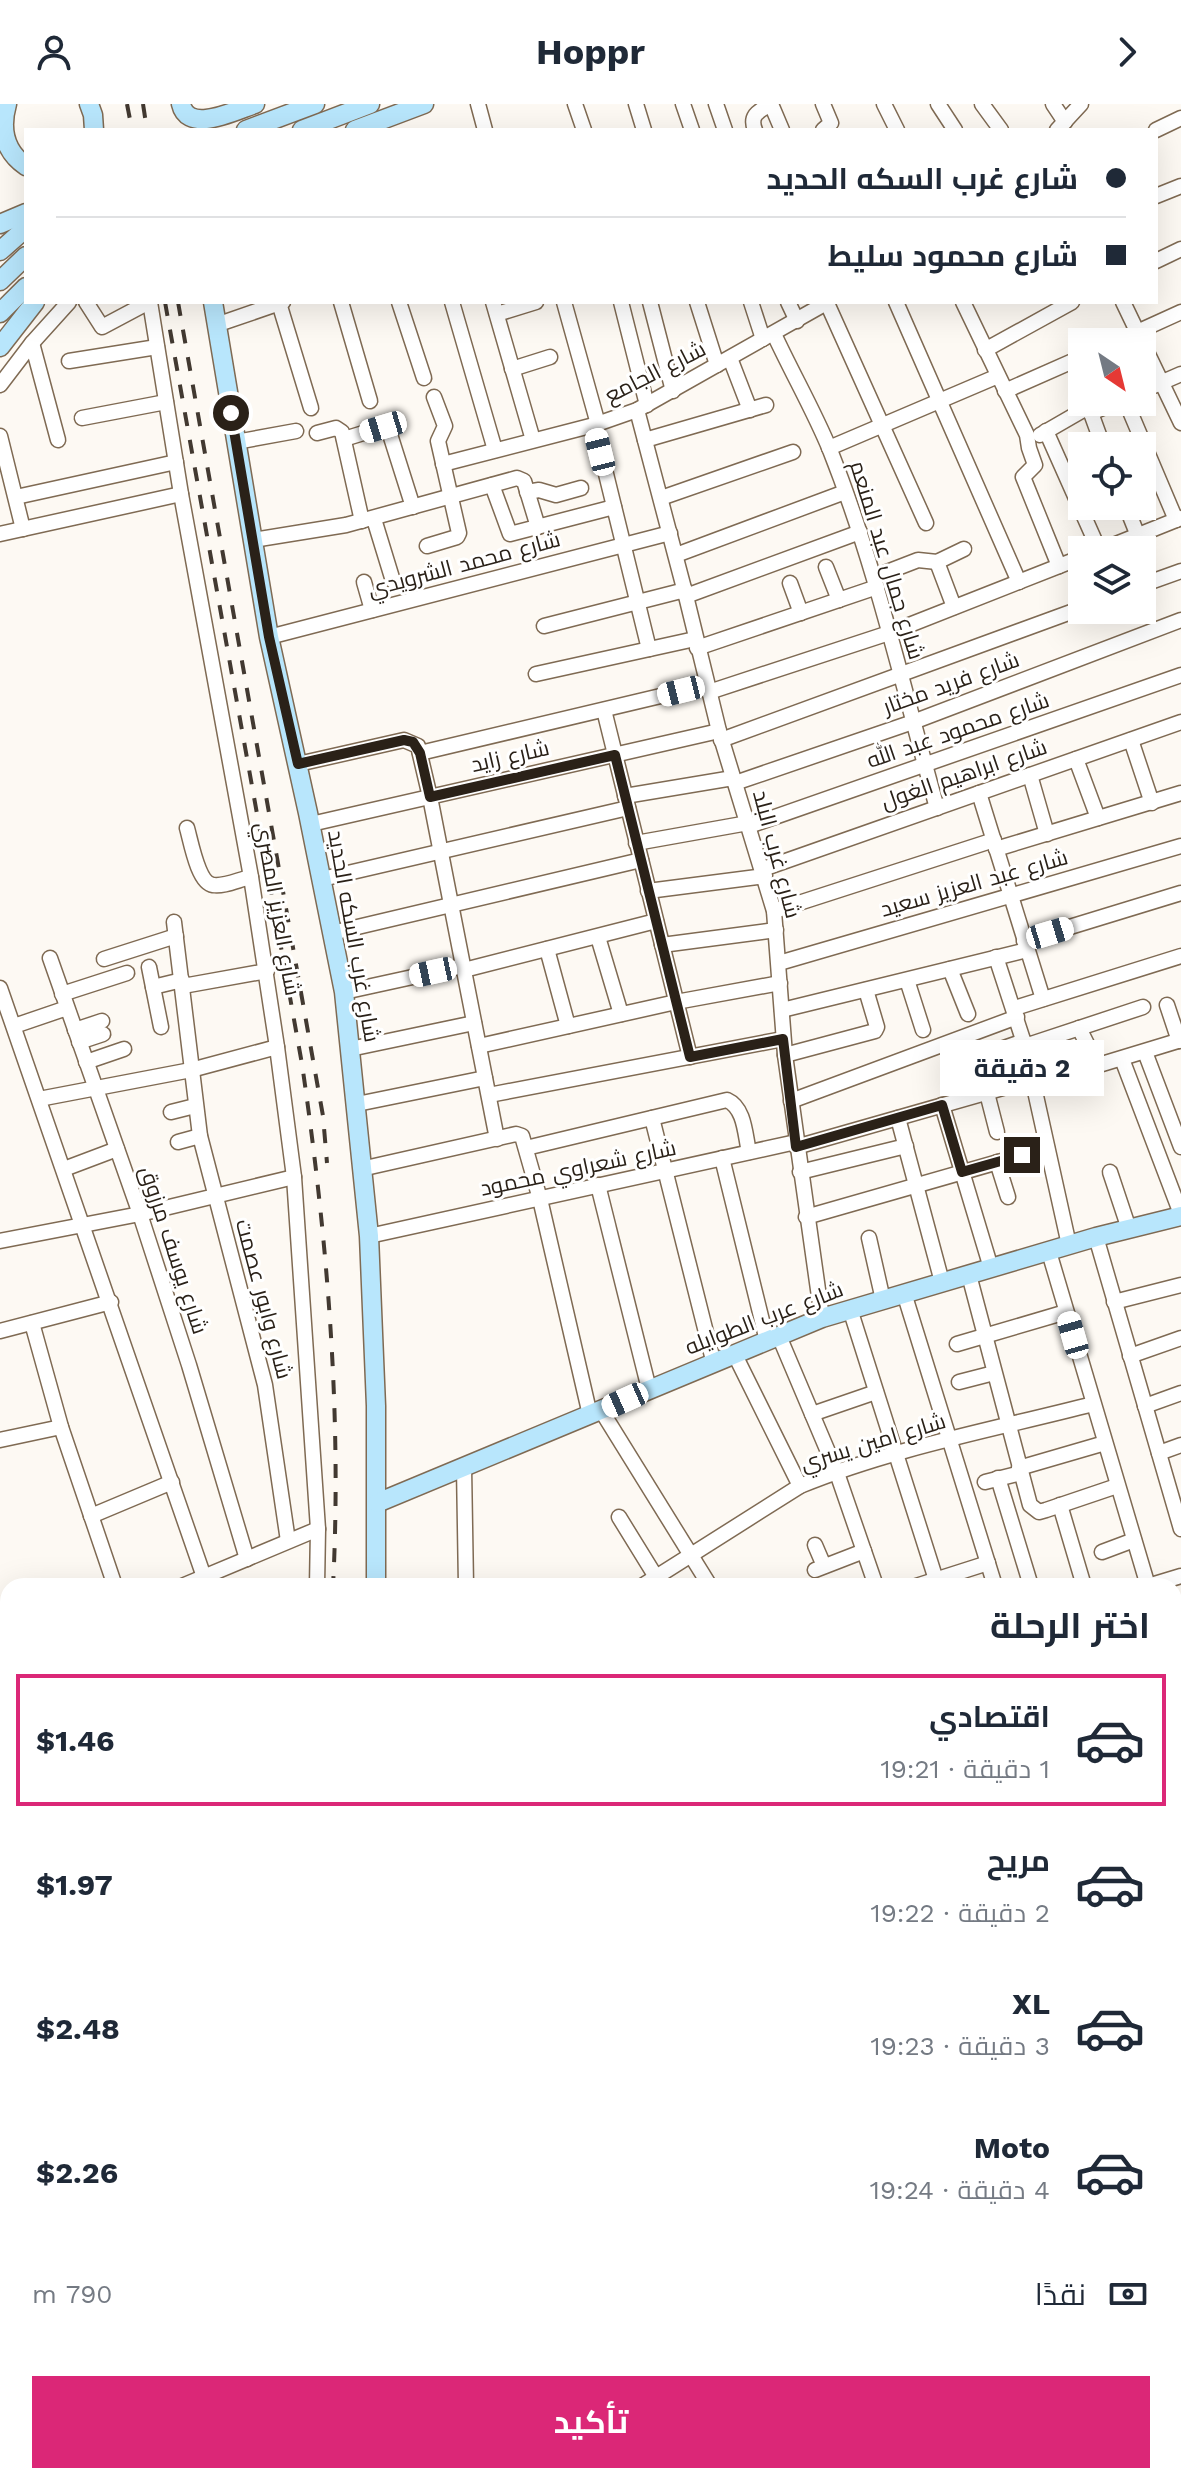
<!DOCTYPE html>
<html lang="ar">
<head>
<meta charset="utf-8">
<style>
  body { margin:0; font-family:"Work Sans",Cairo,sans-serif; background:#f6f6f7; color:#1f2937; direction:rtl; height:100vh; display:flex; flex-direction:column; font-size:30px; white-space:nowrap }
  * { box-sizing:border-box; margin:0 }
  p { font-size:26px; color:#747a83 }
  .icon { flex:none; width:44px; height:44px; fill:none; stroke:currentColor; stroke-width:2; stroke-linecap:round; stroke-linejoin:round }
  .map { position:relative; flex:1; overflow:hidden; direction:ltr }
  .panel { position:absolute; left:0px; top:1474px; width:1182px; height:906px; display:flex; flex-direction:column; background:#fff; border-radius:24px 24px 0 0; box-shadow:0 8px 32px #0002; direction:rtl }
  .panel>* { flex:none }
  .banner { position:absolute; left:24px; top:24px; width:1134px; height:176px; border-radius:0px; box-shadow:0 8px 32px #0002; direction:rtl; display:grid; align-content:center; height:176px; padding:0 32px; background:#fff }
  .needle { width:52px; rotate:145deg }
  .controls { position:absolute; left:1068px; top:224px; display:grid; gap:16px }
  .controls a { display:grid; place-items:center; width:88px; height:88px; border-radius:0px; background:#fff; box-shadow:0 8px 32px #0002; font-size:40px }
  .end { position:absolute; width:36px; height:36px; margin:-18px; border:10px solid #2a2118; background:#fff; box-shadow:0 0 0 4px #fff }
  .from { border-radius:50% }
  .bubble { position:absolute; height:56px; border-radius:0px; background:#fff; box-shadow:0 8px 32px #0002; font-size:26px; font-weight:700; line-height:56px; text-align:center; direction:rtl }
  .car { position:absolute; width:24px; height:48px; margin:-24px -12px; border-radius:10px; box-shadow:0 0 6px 2px #0007; background:linear-gradient(#fff 24%,#345 0 40%,#fff 0 76%,#345 0 86%,#fff 0) }
  .banner b { display:flex; align-items:center; gap:28px; height:76px; font-size:30px }
  .banner b+b { border-top:2px solid #e0e1e3 }
  .banner i { width:20px; height:20px; background:#1f2937 }
  ul { padding:0; list-style:none }
  li { display:flex; align-items:center; gap:24px; height:132px; margin:0 16px 12px; padding:0 16px; border:4px solid transparent; border-radius:0px }
  li div { flex:1 }
  li b { display:block; font-size:30px }
  li em { font-style:normal; font-weight:700 }
  li.selected { border-color:#db2777 }
  li>.icon { width:72px; height:72px; stroke-width:1.5 }
  h2 { padding:0 32px; font-size:36px; line-height:96px }
  .pay { display:flex; align-items:center; gap:20px; height:88px; padding:0 32px; font-size:30px }
  .pay p { margin-inline-start:auto }
  .primary-button { display:flex; gap:16px; margin-top:auto; padding:16px 32px }
  .primary-button a { flex:1; height:92px; border-radius:0px; background:#db2777; color:#fff; font-size:32px; font-weight:700; line-height:92px; text-align:center }
  header { display:flex; justify-content:space-between; align-items:center; height:104px; padding:0 32px; background:#fff; font-size:36px; font-weight:700 }
  .map>svg:first-child { display:block }
  .lines { fill:none; stroke-linecap:round; stroke-linejoin:round }
  .street-casing { stroke:#7f6a53; stroke-width:17 }
  .secondary-casing { stroke:#7f6a53; stroke-width:21 }
  .street { stroke:#fff; stroke-width:14 }
  .secondary { stroke:#b8e6fc; stroke-width:18 }
  .rail { stroke:#423931; stroke-width:4; stroke-dasharray:14 14; stroke-linecap:butt }
  .route { stroke:#2a2118; stroke-width:10 }
  .labels { text-anchor:middle; dominant-baseline:central; stroke-width:6; stroke-linejoin:round; paint-order:stroke }
  .street-label { font-size:22px; fill:#2a2118; stroke:#fff }
</style>
</head>
<body>
<header><svg class="icon" aria-label="forward" viewBox="0 0 24 24"><path d="M9 5l7 7-7 7"/></svg>Hoppr<svg class="icon" aria-label="person" viewBox="0 0 24 24"><circle cx="12" cy="8" r="4"/><path d="M4 21q1-7 8-7t8 7"/></svg></header>
<div class="map">
<svg width="1181" height="2379" viewBox="0 0 1181 2379">
  <rect width="100%" height="100%" fill="#fdf9f3"/>
  <g class="lines">
    <defs>
      <g id="street">
        <polyline points="478,0 485,26"/>
        <polyline points="575,0 584,26"/>
        <polyline points="636,0 644,26"/>
        <polyline points="683,0 692,26"/>
        <polyline points="716,0 725,26"/>
        <polyline points="771,0 782,26"/>
        <polyline points="884,0 897,26"/>
        <polyline points="938,0 955,26"/>
        <polyline points="982,0 1001,26"/>
        <polyline points="1053,0 1065,18"/>
        <path d="M 755,26 C 749,11 759,7 771,0"/>
        <polyline points="823,26 831,19 823,0"/>
        <polyline points="1057,26 1081,0"/>
        <polyline points="1156,26 1181,14"/>
        <polyline points="1156,92 1181,82"/>
        <polyline points="1156,157 1181,145"/>
        <polyline points="86,198 102,223 149,198"/>
        <polyline points="150,198 181,390 251,773 277,943 294,1073 318,1425 317,1482"/>
        <polyline points="341,198 370,297"/>
        <polyline points="399,198 424,274"/>
        <polyline points="452,198 495,346"/>
        <polyline points="493,198 533,336"/>
        <polyline points="564,198 598,320"/>
        <polyline points="621,198 647,301"/>
        <polyline points="650,198 673,287"/>
        <polyline points="697,198 717,261"/>
        <polyline points="751,198 763,235"/>
        <polyline points="788,198 797,217"/>
        <polyline points="896,198 1019,478"/>
        <polyline points="963,198 1027,331 1029,344 1035,361 1023,373 1059,462"/>
        <polyline points="1123,198 1181,319"/>
        <polyline points="279,199 311,304"/>
        <polyline points="827,199 926,419"/>
        <polyline points="497,210 536,198"/>
        <polyline points="216,221 283,198"/>
        <path d="M 774,230 C 792,269 814,307 830,346 C 876,462 903,584 937,704"/>
        <polyline points="1115,238 1181,208"/>
        <polyline points="32,239 58,336"/>
        <polyline points="985,246 1072,198"/>
        <polyline points="730,254 750,306"/>
        <polyline points="69,257 157,243"/>
        <polyline points="512,265 550,253"/>
        <polyline points="0,281 32,239 69,198"/>
        <polyline points="1005,287 1082,253"/>
        <polyline points="1142,287 1181,270"/>
        <polyline points="1126,298 1176,416"/>
        <polyline points="637,306 686,492 719,627 774,807 785,951 822,1214"/>
        <polyline points="1091,309 1103,342"/>
        <polyline points="1091,309 1117,298"/>
        <polyline points="82,314 166,298"/>
        <polyline points="594,321 649,545"/>
        <polyline points="1046,327 1099,446"/>
        <polyline points="317,329 336,324 342,328 362,417"/>
        <polyline points="1040,331 1085,305 1091,309"/>
        <polyline points="0,332 23,425"/>
        <polyline points="344,335 383,323 388,324 413,403"/>
        <polyline points="645,336 766,301"/>
        <polyline points="236,338 296,327"/>
        <polyline points="829,344 998,272"/>
        <polyline points="443,360 594,321 637,306 828,198"/>
        <polyline points="492,381 510,430 614,403"/>
        <polyline points="527,388 539,386 556,391 581,384"/>
        <polyline points="16,393 176,358"/>
        <polyline points="661,394 793,348"/>
        <polyline points="1126,402 1138,432"/>
        <polyline points="374,415 393,477"/>
        <polyline points="0,430 181,390"/>
        <polyline points="253,436 346,421 517,374 524,377 538,423"/>
        <polyline points="427,442 457,433 459,429 438,337 445,322 434,293"/>
        <polyline points="1101,446 1181,414"/>
        <polyline points="676,451 845,388"/>
        <polyline points="937,458 954,503"/>
        <polyline points="826,463 839,496"/>
        <polyline points="874,473 918,456 937,458 964,445"/>
        <polyline points="364,478 372,506"/>
        <polyline points="790,479 801,509"/>
        <polyline points="1142,481 1181,467"/>
        <polyline points="686,492 860,428"/>
        <polyline points="544,522 685,486"/>
        <polyline points="269,533 670,429"/>
        <polyline points="697,544 877,483"/>
        <polyline points="536,570 695,535"/>
        <polyline points="709,588 889,529 1082,453"/>
        <polyline points="604,606 690,953"/>
        <polyline points="721,636 1082,504"/>
        <polyline points="1131,636 1152,699"/>
        <polyline points="420,649 707,581"/>
        <polyline points="1076,655 1098,714"/>
        <polyline points="298,660 404,636 418,642 430,693 497,1035"/>
        <polyline points="1030,671 1047,730"/>
        <polyline points="735,679 913,618 1181,516"/>
        <polyline points="979,689 1043,895"/>
        <polyline points="625,692 733,674"/>
        <polyline points="311,720 719,627"/>
        <polyline points="749,722 1181,571"/>
        <path d="M 187,724 C 191,738 198,779 213,781 C 224,783 240,775 251,773"/>
        <polyline points="636,739 748,719"/>
        <polyline points="996,745 1181,689"/>
        <polyline points="763,765 1181,618"/>
        <polyline points="322,775 628,704"/>
        <polyline points="648,787 765,772"/>
        <polyline points="774,807 994,736"/>
        <polyline points="174,818 200,1032 265,1281 288,1437"/>
        <polyline points="332,829 641,756"/>
        <polyline points="598,833 621,910"/>
        <polyline points="1024,837 1181,789"/>
        <polyline points="662,841 776,826"/>
        <polyline points="547,845 568,922"/>
        <polyline points="996,853 1025,942 1069,1141"/>
        <polyline points="50,854 140,1110 189,1261 247,1455"/>
        <polyline points="104,855 176,832"/>
        <polyline points="779,859 1181,742"/>
        <polyline points="149,863 161,923"/>
        <polyline points="950,865 968,910"/>
        <polyline points="464,866 656,817"/>
        <polyline points="907,876 923,926"/>
        <polyline points="183,882 267,867"/>
        <polyline points="153,883 182,876"/>
        <polyline points="0,884 204,1473"/>
        <polyline points="344,888 463,862"/>
        <polyline points="62,890 127,869"/>
        <polyline points="1167,901 1179,937"/>
        <polyline points="1015,904 1181,852"/>
        <polyline points="782,906 1027,846"/>
        <polyline points="14,922 67,904"/>
        <polyline points="1079,924 1094,954 1102,960 1181,936"/>
        <polyline points="75,926 102,917"/>
        <polyline points="79,938 103,930"/>
        <polyline points="479,942 676,898 780,879"/>
        <polyline points="1025,942 1143,903"/>
        <polyline points="350,945 474,919"/>
        <polyline points="995,947 1024,937"/>
        <polyline points="1145,948 1181,1043"/>
        <polyline points="785,951 875,927 877,923 866,886"/>
        <polyline points="1122,955 1181,1110"/>
        <polyline points="86,958 124,945"/>
        <polyline points="987,989 997,1028"/>
        <polyline points="489,991 783,935"/>
        <polyline points="39,995 191,966 277,943"/>
        <polyline points="791,997 1017,913"/>
        <polyline points="357,1000 485,974"/>
        <polyline points="942,1001 991,1164"/>
        <polyline points="171,1008 195,1002"/>
        <polyline points="652,1014 714,1260"/>
        <polyline points="898,1014 942,1178"/>
        <polyline points="178,1038 200,1032"/>
        <polyline points="796,1043 1031,976"/>
        <path d="M 526,1044 L 727,996 C 745,1004 745,1031 749,1048"/>
        <polyline points="722,1054 767,1237"/>
        <polyline points="997,1058 1008,1093"/>
        <polyline points="64,1065 117,1045"/>
        <polyline points="361,1065 516,1030 522,1032 540,1095 590,1311"/>
        <polyline points="800,1068 906,1042"/>
        <polyline points="1110,1068 1129,1125"/>
        <polyline points="598,1081 649,1285"/>
        <polyline points="806,1113 1047,1044"/>
        <polyline points="369,1132 796,1038"/>
        <polyline points="1096,1133 1181,1425"/>
        <polyline points="869,1134 883,1196"/>
        <polyline points="0,1137 140,1110 294,1073"/>
        <polyline points="1049,1148 1148,1482"/>
        <polyline points="969,1171 1030,1401 1039,1408 1046,1406 1117,1382"/>
        <polyline points="904,1189 995,1482"/>
        <polyline points="1114,1198 1181,1181"/>
        <polyline points="850,1205 938,1482"/>
        <polyline points="32,1219 61,1323 115,1482"/>
        <polyline points="0,1227 111,1198"/>
        <polyline points="779,1232 837,1369 876,1482"/>
        <polyline points="957,1240 1066,1208"/>
        <polyline points="735,1251 800,1382"/>
        <polyline points="1130,1252 1181,1234"/>
        <polyline points="959,1278 994,1269"/>
        <polyline points="1145,1302 1181,1289"/>
        <polyline points="601,1306 710,1482"/>
        <polyline points="812,1310 876,1288"/>
        <polyline points="0,1336 61,1323"/>
        <polyline points="1159,1349 1181,1341"/>
        <polyline points="464,1363 466,1482"/>
        <polyline points="1019,1364 1105,1339"/>
        <polyline points="998,1374 1031,1482"/>
        <polyline points="985,1378 1021,1369"/>
        <polyline points="1060,1401 1084,1482"/>
        <polyline points="91,1412 172,1378"/>
        <polyline points="619,1413 656,1473"/>
        <polyline points="815,1441 824,1462"/>
        <polyline points="1102,1448 1134,1436"/>
        <polyline points="815,1466 864,1447"/>
        <polyline points="182,1482 318,1425"/>
        <path d="M 642,1482 L 800,1382 C 893,1344 996,1325 1093,1300"/>
        <polyline points="916,1482 988,1459"/>
        <polyline points="1148,1482 1181,1472"/>
        <polyline points="0,1558 8,1555"/>
        <polyline points="1174,1574 1181,1598"/>
        <polyline points="1174,1655 1181,1651"/>
        <polyline points="0,1673 8,1671"/>
        <polyline points="0,1758 8,1756"/>
        <polyline points="1174,1834 1181,1844"/>
        <polyline points="1174,2137 1181,2149"/>
        <polyline points="0,2182 8,2181"/>
        <polyline points="1174,2187 1181,2183"/>
        <polyline points="1174,2267 1181,2280"/>
        <polyline points="1174,2337 1181,2333"/>
        <polyline points="91,2372 92,2379"/>
        <polyline points="753,2372 757,2379"/>
        <polyline points="843,2372 847,2379"/>
        <polyline points="921,2372 925,2379"/>
        <polyline points="185,2379 186,2372"/>
        <polyline points="334,2379 335,2372"/>
        <polyline points="564,2379 575,2372"/>
        <polyline points="688,2379 698,2372"/>
        <polyline points="1104,2379 1116,2372"/>
      </g>
      <g id="secondary">
        <path d="M 7,0 C 0,25 4,47 26,62"/>
        <polyline points="89,0 93,11 94,26"/>
        <path d="M 181,0 C 188,31 236,6 255,0"/>
        <polyline points="246,26 315,0"/>
        <polyline points="302,26 370,0"/>
        <polyline points="355,26 424,0"/>
        <polyline points="0,120 26,109"/>
        <polyline points="0,147 26,124"/>
        <polyline points="0,177 26,152"/>
        <polyline points="213,198 269,533 308,709 344,888 369,1132 376,1302 376,1482"/>
        <polyline points="0,209 26,183"/>
        <polyline points="0,243 35,198"/>
        <polyline points="377,1399 822,1214 1096,1133 1181,1112"/>
        <polyline points="0,1978 8,1977"/>
        <polyline points="1174,2003 1181,1999"/>
        <polyline points="1174,2047 1181,2042"/>
        <polyline points="0,2235 8,2280"/>
        <polyline points="0,2334 8,2379"/>
        <polyline points="24,2372 25,2379"/>
        <polyline points="220,2372 221,2379"/>
        <polyline points="251,2379 253,2372"/>
        <polyline points="607,2379 617,2372"/>
        <polyline points="635,2379 645,2372"/>
      </g>
    </defs>
    <use href="#street" class="street-casing"/>
    <use href="#secondary" class="secondary-casing"/>
    <use href="#street" class="street"/>
    <use href="#secondary" class="secondary"/>
    <g class="rail">
      <polyline points="127,0 132,26"/>
      <polyline points="143,0 147,26"/>
      <path d="M 165,198 L 302,960 C 327,1132 342,1308 333,1482"/>
      <polyline points="178,198 323,1012 327,1059"/>
      <polyline points="199,2379 200,2372"/>
      <polyline points="212,2379 213,2372"/>
    </g>
  </g>
  <g class="lines">
    <polyline class="route" points="231,309 269,533 298,660 404,636 413,638 420,649 430,693 615,651 690,953 783,935 796,1043 942,1001 962,1068 1022,1051"/>
  </g>
  <g class="labels">
    <g class="street-label">
      <text transform="translate(655 268) rotate(-27)">شارع الجامع</text>
      <text transform="translate(887 456) rotate(73)">شارع جمال عبد المنعم</text>
      <text transform="translate(464 460) rotate(-15)">شارع محمد الشرويدي</text>
      <text transform="translate(951 579) rotate(-20)">شارع فريد مختار</text>
      <text transform="translate(958 626) rotate(-19)">شارع محمود عبد الله</text>
      <text transform="translate(510 652) rotate(-13)">شارع زايد</text>
      <text transform="translate(964 670) rotate(-19)">شارع ابراهيم الغول</text>
      <text transform="translate(777 750) rotate(75)">شارع غرب البلد</text>
      <text transform="translate(974 779) rotate(-16)">شارع عبد العزيز سعيد</text>
      <text transform="translate(278 805) rotate(80)">شارع العزيز المصري</text>
      <text transform="translate(354 832) rotate(80)">شارع غرب السكه الحديد</text>
      <text transform="translate(578 1064) rotate(-12)">شارع شعراوي محمود</text>
      <text transform="translate(174 1146) rotate(72)">شارع يوسف مرزوق</text>
      <text transform="translate(264 1195) rotate(75)">شارع وابور عصمت</text>
      <text transform="translate(764 1214) rotate(-21)">شارع عرب الطوايله</text>
      <text transform="translate(873 1338) rotate(-17)">شارع امين يسري</text>
    </g>
  </g>
</svg>
<div class="controls">
<a><svg class="needle" viewBox="-14 -14 28 28"><path d="M0-13l5 13h-10z" fill="#e53935"/><path d="M0 13l5-13h-10z" fill="#747a83"/></svg></a>
<a><svg class="icon" aria-label="locate" viewBox="0 0 24 24"><circle cx="12" cy="12" r="6"/><path d="M12 2v4M12 18v4M2 12h4M18 12h4"/></svg></a>
<a><svg class="icon" aria-label="layers" viewBox="0 0 24 24"><path d="M12 4l9 5-9 5-9-5zM3 14l9 5 9-5"/></svg></a>
</div>
<i class="end from" style="left:231px;top:309px"></i>
<i class="end" style="left:1022px;top:1051px"></i>
<div class="bubble" style="left:940px;top:936px;width:164px">2 دقيقة</div>
<i class="car" style="left:383px;top:323px;rotate:253deg"></i>
<i class="car" style="left:600px;top:348px;rotate:346deg"></i>
<i class="car" style="left:681px;top:587px;rotate:256deg"></i>
<i class="car" style="left:1050px;top:829px;rotate:73deg"></i>
<i class="car" style="left:433px;top:868px;rotate:258deg"></i>
<i class="car" style="left:1073px;top:1231px;rotate:344deg"></i>
<i class="car" style="left:625px;top:1296px;rotate:246deg"></i>
<div class="banner">
<b><i class="from"></i>شارع غرب السكه الحديد</b>
<b><i></i>شارع محمود سليط</b>
</div>
<section class="panel">
<h2>اختر الرحلة</h2>
<ul>
<li class="selected"><svg class="icon" aria-label="car" viewBox="0 0 24 24"><path d="M5 17H2v-5l4-1 3-4h7l3 4 3 1v5h-3M9 17h6M6 11h13"/><circle cx="7" cy="17" r="2"/><circle cx="17" cy="17" r="2"/></svg><div><b>اقتصادي</b><p>1 دقيقة · 19:21</p></div><em>$1.46</em></li>
<li><svg class="icon" aria-label="car" viewBox="0 0 24 24"><path d="M5 17H2v-5l4-1 3-4h7l3 4 3 1v5h-3M9 17h6M6 11h13"/><circle cx="7" cy="17" r="2"/><circle cx="17" cy="17" r="2"/></svg><div><b>مريح</b><p>2 دقيقة · 19:22</p></div><em>$1.97</em></li>
<li><svg class="icon" aria-label="car" viewBox="0 0 24 24"><path d="M5 17H2v-5l4-1 3-4h7l3 4 3 1v5h-3M9 17h6M6 11h13"/><circle cx="7" cy="17" r="2"/><circle cx="17" cy="17" r="2"/></svg><div><b>XL</b><p>3 دقيقة · 19:23</p></div><em>$2.48</em></li>
<li><svg class="icon" aria-label="car" viewBox="0 0 24 24"><path d="M5 17H2v-5l4-1 3-4h7l3 4 3 1v5h-3M9 17h6M6 11h13"/><circle cx="7" cy="17" r="2"/><circle cx="17" cy="17" r="2"/></svg><div><b>Moto</b><p>4 دقيقة · 19:24</p></div><em>$2.26</em></li>
</ul>
<div class="pay"><svg class="icon" aria-label="cash" viewBox="0 0 24 24"><path d="M3 7h18v10H3z"/><circle cx="12" cy="12" r="2"/></svg>نقدًا<p>790 m</p></div>
<div class="primary-button"><a>تأكيد</a></div>
</section>
</div>
</body>
</html>
